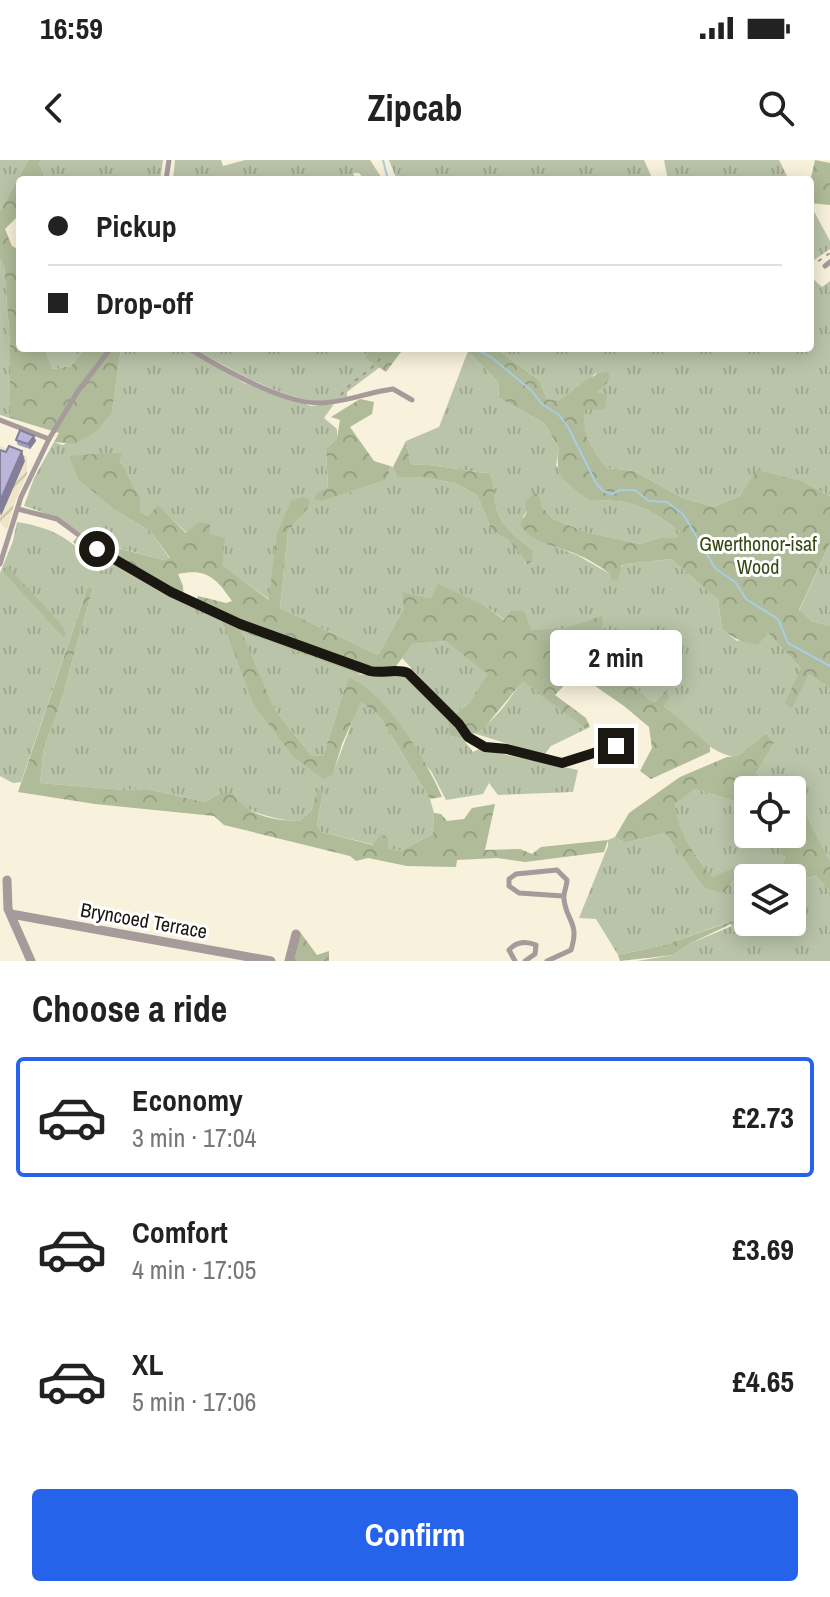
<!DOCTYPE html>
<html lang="en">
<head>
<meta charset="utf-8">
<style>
  body { margin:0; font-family:"Archivo Narrow",sans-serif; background:#f6f6f6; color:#222; height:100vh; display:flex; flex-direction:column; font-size:30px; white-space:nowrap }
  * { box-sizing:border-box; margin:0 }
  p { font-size:26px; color:#767676 }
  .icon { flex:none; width:44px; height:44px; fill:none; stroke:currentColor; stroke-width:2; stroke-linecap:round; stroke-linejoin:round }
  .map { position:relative; height:801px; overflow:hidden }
  .sheet { display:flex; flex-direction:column; background:#fff; flex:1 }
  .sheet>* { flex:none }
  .banner { position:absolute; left:16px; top:16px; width:798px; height:176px; border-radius:8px; box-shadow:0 4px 20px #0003; display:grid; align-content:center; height:176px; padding:0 32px; background:#fff }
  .controls { position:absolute; left:734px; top:616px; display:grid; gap:16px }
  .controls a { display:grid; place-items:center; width:72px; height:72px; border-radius:8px; background:#fff; box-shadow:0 4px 20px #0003; font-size:40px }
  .end { position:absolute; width:36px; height:36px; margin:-18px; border:10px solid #1b1811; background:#fff; box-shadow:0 0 0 4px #fff }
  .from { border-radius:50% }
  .bubble { position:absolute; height:56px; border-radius:8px; background:#fff; box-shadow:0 4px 20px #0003; font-size:26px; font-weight:700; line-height:56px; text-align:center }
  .banner b { display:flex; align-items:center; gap:28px; height:76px; font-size:30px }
  .banner b+b { border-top:2px solid #e0e0e0 }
  .banner i { width:20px; height:20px; background:#222 }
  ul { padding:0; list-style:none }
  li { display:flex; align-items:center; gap:24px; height:120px; margin:0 16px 12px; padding:0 16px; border:4px solid transparent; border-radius:8px }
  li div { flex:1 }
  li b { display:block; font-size:30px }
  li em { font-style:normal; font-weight:700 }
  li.selected { border-color:#2563eb }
  li>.icon { width:72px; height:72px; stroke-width:1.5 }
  h2 { padding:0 32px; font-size:36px; line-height:96px }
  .primary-button { display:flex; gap:16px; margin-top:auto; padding:16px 32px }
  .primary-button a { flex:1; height:92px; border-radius:8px; background:#2563eb; color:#fff; font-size:32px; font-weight:700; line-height:92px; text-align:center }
  .status { display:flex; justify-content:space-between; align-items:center; height:56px; padding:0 40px; background:#fff; direction:ltr }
  .status svg { height:22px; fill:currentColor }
  header { display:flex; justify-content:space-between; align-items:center; height:104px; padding:0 32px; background:#fff; font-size:36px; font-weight:700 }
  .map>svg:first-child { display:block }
  .industrial { fill:url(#industrial-furrows) }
  .grass { fill:url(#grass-tufts) }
  .forest { fill:url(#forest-crowns) }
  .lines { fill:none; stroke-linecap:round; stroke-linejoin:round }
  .stream { stroke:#aacce3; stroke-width:2 }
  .path { stroke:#9d9888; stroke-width:2; stroke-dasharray:4 6; stroke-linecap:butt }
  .lane { stroke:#a69b9a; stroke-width:5 }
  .street { stroke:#a69b9a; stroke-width:9 }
  .wall { fill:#a19dbb }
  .shaded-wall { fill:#837f98 }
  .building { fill:#bbb6d9; stroke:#837f98; stroke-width:2 }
  .route { stroke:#1b1811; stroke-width:10 }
  .labels { text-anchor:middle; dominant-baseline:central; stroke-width:6; stroke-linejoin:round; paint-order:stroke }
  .park-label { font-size:20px; fill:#394812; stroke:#fff }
  .street-label { font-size:20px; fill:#1b1811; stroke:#fff }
</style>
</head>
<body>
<div class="status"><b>16:59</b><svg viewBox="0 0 49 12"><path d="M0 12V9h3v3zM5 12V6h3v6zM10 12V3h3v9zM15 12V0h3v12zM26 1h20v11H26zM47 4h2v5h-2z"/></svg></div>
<header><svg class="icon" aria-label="back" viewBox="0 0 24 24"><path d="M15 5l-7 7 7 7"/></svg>Zipcab<svg class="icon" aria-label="search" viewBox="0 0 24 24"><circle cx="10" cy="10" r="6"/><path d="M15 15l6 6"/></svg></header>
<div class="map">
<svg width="830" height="801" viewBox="0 0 830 801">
  <defs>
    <pattern id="industrial-furrows" width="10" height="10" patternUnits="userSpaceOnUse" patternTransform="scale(2)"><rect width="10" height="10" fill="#eee5c8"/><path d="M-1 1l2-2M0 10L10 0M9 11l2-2" fill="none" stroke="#ccc4ab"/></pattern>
    <pattern id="grass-tufts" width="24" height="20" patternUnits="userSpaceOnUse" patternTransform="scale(2)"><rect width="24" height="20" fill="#bac4a9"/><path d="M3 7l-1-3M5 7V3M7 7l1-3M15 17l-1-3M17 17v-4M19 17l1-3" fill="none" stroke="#9fa890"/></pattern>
    <pattern id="forest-crowns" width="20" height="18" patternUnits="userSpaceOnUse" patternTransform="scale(2)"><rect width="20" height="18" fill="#afbb99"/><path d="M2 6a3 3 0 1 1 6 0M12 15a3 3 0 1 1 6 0" fill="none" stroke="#96a083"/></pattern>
  </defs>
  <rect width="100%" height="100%" fill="#f8f1db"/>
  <polygon class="industrial" points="0,286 27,297 27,314 14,344 7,370 0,362"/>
  <g class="grass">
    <polygon points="0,0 28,0 0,51"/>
    <polygon points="42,0 163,0 160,20 52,20 45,17 39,4"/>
    <polygon points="175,0 221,0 223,6 245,0 370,0 383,20 365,20 359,13 353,13 356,20 173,20"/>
    <polygon points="389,0 644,0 653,20 397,20"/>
    <polygon points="664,0 779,0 789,20 668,20"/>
    <polygon points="810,44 830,81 830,89 810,103"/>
    <polygon points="0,99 4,106 10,184 10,258 0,255"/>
    <polygon points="810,116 822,127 830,121 830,336 804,322 741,335 714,347 683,338 634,311 607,308 586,283 583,267 584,250 595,232 596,213 572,234 558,242 547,239 539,220 495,188 810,188"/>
    <polygon points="44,188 85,188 71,206 53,209"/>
    <path d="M 121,188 L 183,188 L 244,223 L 311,246 L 334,244 L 324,258 L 337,269 L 337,278 L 326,289 L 328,329 L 315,340 L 326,340 L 386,320 L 389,315 L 390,306 L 393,307 L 397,317 L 421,317 L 455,323 L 477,335 L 492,371 L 508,380 L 523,395 L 526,405 L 533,390 C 519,380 499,365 496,346 C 494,334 494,325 490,313 C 463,312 438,303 411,305 L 406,281 L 439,267 L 468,191 L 498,222 L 499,238 L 544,263 L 559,288 L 556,305 L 590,341 C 633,338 646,347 680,372 L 678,378 L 659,378 L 640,384 L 586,372 L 553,359 L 543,348 L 538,335 L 523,357 L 545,383 L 577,395 L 610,414 L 625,404 L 671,399 L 718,440 L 722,469 L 737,481 L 768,471 L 802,509 L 786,542 L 792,547 L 809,515 L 830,528 L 830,701 L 796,635 L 792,635 L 792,630 L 780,630 L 767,619 L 756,614 L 774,583 L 766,573 L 739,597 C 711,597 685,564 664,546 L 667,529 L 655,542 L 650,542 L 628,520 L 609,481 L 601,472 L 604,462 L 602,455 L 581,466 L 558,470 L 530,470 L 505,460 L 485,446 L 431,439 L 404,448 L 378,495 L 280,448 L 288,371 L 308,347 L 276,376 L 270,440 L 221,405 L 224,379 L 187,373 L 158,346 L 148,356 L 140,352 L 140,335 C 130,325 130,313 120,302 L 121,292 L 69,297 L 117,351 L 151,372 L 170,399 L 164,400 L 111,386 L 101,387 C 76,369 54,355 24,346 L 34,318 L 54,282 L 63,285 L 112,252 Z"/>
    <path d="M 192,188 L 371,188 L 366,198 L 380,207 L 347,232 L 347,237 C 339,238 330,241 322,241 C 282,241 227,206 192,188 Z"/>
    <path d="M 17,362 C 59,369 69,380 100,407 L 113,401 L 184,443 L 222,461 L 293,596 L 333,613 L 360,541 L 380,557 L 430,639 L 434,653 L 433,674 L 400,691 L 321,672 L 317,664 L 323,632 L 318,630 L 311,651 L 299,661 C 270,660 244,649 219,634 L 204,642 L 148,629 L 124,630 L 40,623 L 44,586 L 57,555 L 93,428 L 88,426 L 21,622 L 13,623 L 0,616 L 0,413 L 13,381 Z"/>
    <polygon points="830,383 830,466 811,461 799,451"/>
    <polygon points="240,470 357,514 376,516 406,514 450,557 450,576 463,579 473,592 479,589 578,610 573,632 498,635 489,623 483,634 446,640 431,611 348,518 323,596 311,595 275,550"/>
    <polygon points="445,481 489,514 469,543 454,554 402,498 413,484"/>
    <path d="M 523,520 L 586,569 L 551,586 L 544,595 L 473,573 C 495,562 509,540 523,520 Z"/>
    <path d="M 695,629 L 734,641 L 748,637 L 748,674 L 778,674 L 780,694 L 785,697 L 777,718 L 748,718 L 748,762 L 792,762 L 792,727 L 801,719 L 816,716 L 830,731 L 830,801 L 637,801 L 673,795 L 691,783 L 732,766 L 729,762 L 664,785 L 618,795 L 596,759 L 579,758 L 608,686 L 608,680 L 615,677 L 625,683 L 665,673 L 705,727 L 731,724 L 740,713 L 754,709 L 727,712 L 714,718 C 694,695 679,673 673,643 Z"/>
  </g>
  <g class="forest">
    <polygon points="28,0 42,0 39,4 45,17 52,20 20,20 20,54 5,69 12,86 20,90 20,188 44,188 53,209 71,206 85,188 121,188 112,252 97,271 75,284 54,282 59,273 10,258 10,184 4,106 0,99 0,51"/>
    <polygon points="815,0 830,3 830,45 810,43 810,22"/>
    <polygon points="371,188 404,188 386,212 365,198"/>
    <path d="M 460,188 L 495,188 L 539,220 L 547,239 L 558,241 C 575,232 588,213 608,212 L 610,217 L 607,223 L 596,232 L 607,235 L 605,249 L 584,250 C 583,279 589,286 607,308 L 634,311 L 683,338 L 714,347 L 741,335 L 757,310 L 804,322 L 830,336 L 830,383 L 799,450 L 811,461 L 830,466 L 830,528 L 809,515 L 792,548 L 785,543 L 801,508 L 768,472 L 758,485 C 742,482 734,479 722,469 L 718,440 L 671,399 L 625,404 L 621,406 L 618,421 L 612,420 L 610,414 C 600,406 588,399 576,394 C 557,386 533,384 520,365 L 527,352 L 525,343 L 533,334 L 538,334 L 543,348 L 553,359 L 586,372 L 640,384 L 659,378 L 677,378 L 680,372 C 647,347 631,338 590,341 C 568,323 553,320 559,288 L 544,263 L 499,238 L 498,222 L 468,191 Z"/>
    <polygon points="360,239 374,242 372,254 350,267 374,301 390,306 389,315 386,320 326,340 314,340 317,333 328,328 326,289 337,278 340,260 331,257"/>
    <path d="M 406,281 L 411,305 C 438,303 463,312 490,313 C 494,324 494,334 496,346 C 499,365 519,380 533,390 L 532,401 L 527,405 L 522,395 L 508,380 L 492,371 L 477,335 L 455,323 L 421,317 L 397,317 L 393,307 Z"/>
    <path d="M 122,292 L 120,302 C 130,313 130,325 140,335 L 140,352 L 148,356 L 158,345 L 186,373 L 199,362 L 210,364 L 210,374 L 225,378 L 222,405 L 269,440 L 276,376 L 291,341 L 303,337 L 310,341 L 308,348 L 288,371 L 280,448 L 378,495 L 404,448 L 402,432 L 431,439 L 438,424 L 485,446 L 504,460 L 511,451 L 524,451 L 531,470 C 558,470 578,467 602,455 L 604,462 L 601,472 L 609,481 L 628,520 L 651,542 L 655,542 L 667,529 L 669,538 L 664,546 L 710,586 L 710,592 L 651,619 L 640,611 L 652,588 L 649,567 L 624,546 L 576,513 L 555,535 L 586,558 L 590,567 L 586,569 L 523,521 L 484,568 L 463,579 L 450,576 L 448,559 L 469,543 L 488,514 L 445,481 L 413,484 L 396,506 L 357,514 L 241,471 L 275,550 L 311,595 L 323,596 L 348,518 C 383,528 428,603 442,637 L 430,639 L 380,557 L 361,542 L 342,584 L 333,614 L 323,619 L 293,596 L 254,545 L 222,461 L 194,447 L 198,436 L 226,443 L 232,441 C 216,418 207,408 178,414 L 183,426 L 184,443 L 113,401 L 100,408 L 73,382 L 77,377 L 95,391 L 110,386 L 164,400 L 170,398 L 151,372 L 117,351 L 79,320 L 69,296 Z"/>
    <polygon points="7,406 60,463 66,473 64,478 4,413"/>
    <path d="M 88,426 L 93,428 L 57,555 L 44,586 L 40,623 L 124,630 L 148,629 L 204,642 L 219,634 L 232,633 C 248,656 272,660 299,661 L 311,651 L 318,629 L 323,632 L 317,664 L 321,672 L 373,685 L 381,674 L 388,677 L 388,688 L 400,691 L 433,674 L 434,653 L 441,654 L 447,661 L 464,659 L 472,648 L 495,644 L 485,690 L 520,689 L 532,694 L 541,687 L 608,680 L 604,692 L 525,702 L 497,698 L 457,700 L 456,707 L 407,706 L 368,698 L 356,701 L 350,696 L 224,665 L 214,656 L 95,644 L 18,632 Z"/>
    <path d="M 766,573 L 774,583 L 756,614 L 767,619 L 780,630 L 748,630 L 748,637 L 734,641 L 695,629 L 674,644 C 679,673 694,695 713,717 L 743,704 L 755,705 L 754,709 L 740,713 L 723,733 L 705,728 L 665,673 L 625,683 L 615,677 L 629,653 L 680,617 L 727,597 L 739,596 Z"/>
    <polygon points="792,635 796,635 830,701 830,731 816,716 801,719 792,727 792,718 777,718 785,697 780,694 778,674 792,674"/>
    <polygon points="730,762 735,762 691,783 673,795 620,801 618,795 664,785"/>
    <polygon points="300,772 317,795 329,791 329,801 293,801"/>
  </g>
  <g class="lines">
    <g class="stream">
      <polyline points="383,0 388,20"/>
      <polyline points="474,188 491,197 531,230 542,244 559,255 568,267 596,323 603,331 612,334 620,330 635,330 649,341 667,342 683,354 715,408 736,423 746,439 778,459 788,483 830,506"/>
    </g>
    <g class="path">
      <polyline points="810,107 830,93"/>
      <path d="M 341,235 C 353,218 373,212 383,194"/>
    </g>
    <g class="lane">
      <polyline points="166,20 169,0"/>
      <polyline points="825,106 830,102"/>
      <path d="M 188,188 C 221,208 281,243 319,243 C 344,243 368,232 393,229 L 412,240"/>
      <polyline points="0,260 49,279 21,337 0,404"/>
      <polyline points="49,279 78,231 111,188"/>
      <path d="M 18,349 L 57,359 L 110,398 L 171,432 L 240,464 L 370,511 C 383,514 396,508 408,513 L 459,564 L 468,577 L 485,587 L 507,589 L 562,603 L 616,586"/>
      <path d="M 515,801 L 509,790 C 516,782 526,781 536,785 L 535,794 L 525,801"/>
      <path d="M 547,801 L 571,790 C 580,762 566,761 564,739 C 563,733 567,726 567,720 L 557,710 L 516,714 L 509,719 L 509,726 L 519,733 L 563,736"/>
    </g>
    <g class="street">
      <polyline points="7,720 8,749 31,801"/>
      <polyline points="11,754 271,801"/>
      <polyline points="289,801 296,774"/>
    </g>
  </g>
  <polygon class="wall" points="34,276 36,281 30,289 18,285 16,280"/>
  <g class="shaded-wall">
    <polygon points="34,276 36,281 30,289 28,284"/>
    <polygon points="22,291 25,301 1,356 0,352 0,341"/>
  </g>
  <g class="building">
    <polygon points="20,270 34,276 28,284 16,280"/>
    <polygon points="9,286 22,291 0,341 0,290 6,292"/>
  </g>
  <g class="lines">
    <path class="route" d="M 97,389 L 171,432 L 240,464 L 370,511 C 383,514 396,508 408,513 L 459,564 L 468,577 L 485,587 L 507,589 L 562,603 L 616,586"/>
  </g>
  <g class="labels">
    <g class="park-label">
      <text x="758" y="383">Gwerthonor-isaf<tspan x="758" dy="23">Wood</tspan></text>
    </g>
    <g class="street-label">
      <text transform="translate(144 760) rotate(10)">Bryncoed Terrace</text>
    </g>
  </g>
</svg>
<div class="controls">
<a><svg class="icon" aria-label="locate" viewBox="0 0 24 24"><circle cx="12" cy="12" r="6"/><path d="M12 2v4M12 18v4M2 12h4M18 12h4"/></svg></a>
<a><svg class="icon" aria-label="layers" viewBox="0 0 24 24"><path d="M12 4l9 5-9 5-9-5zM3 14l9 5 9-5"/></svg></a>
</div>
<i class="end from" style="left:97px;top:389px"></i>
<i class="end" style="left:616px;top:586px"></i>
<div class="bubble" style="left:550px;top:470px;width:132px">2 min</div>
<div class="banner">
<b><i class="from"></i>Pickup</b>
<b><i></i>Drop-off</b>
</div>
</div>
<section class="sheet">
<h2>Choose a ride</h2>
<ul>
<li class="selected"><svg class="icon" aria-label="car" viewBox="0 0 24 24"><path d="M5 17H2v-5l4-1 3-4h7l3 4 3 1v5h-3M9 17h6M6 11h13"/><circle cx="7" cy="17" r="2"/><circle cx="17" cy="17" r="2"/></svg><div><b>Economy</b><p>3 min · 17:04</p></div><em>£2.73</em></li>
<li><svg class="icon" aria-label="car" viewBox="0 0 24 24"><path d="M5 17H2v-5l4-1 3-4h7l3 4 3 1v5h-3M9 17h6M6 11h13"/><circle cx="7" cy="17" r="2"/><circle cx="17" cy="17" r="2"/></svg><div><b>Comfort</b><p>4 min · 17:05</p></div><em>£3.69</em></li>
<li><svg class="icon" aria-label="car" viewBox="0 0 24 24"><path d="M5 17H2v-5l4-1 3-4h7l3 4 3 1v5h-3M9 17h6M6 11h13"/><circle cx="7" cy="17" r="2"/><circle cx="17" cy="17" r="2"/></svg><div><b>XL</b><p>5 min · 17:06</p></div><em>£4.65</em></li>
</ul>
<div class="primary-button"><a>Confirm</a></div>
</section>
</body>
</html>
